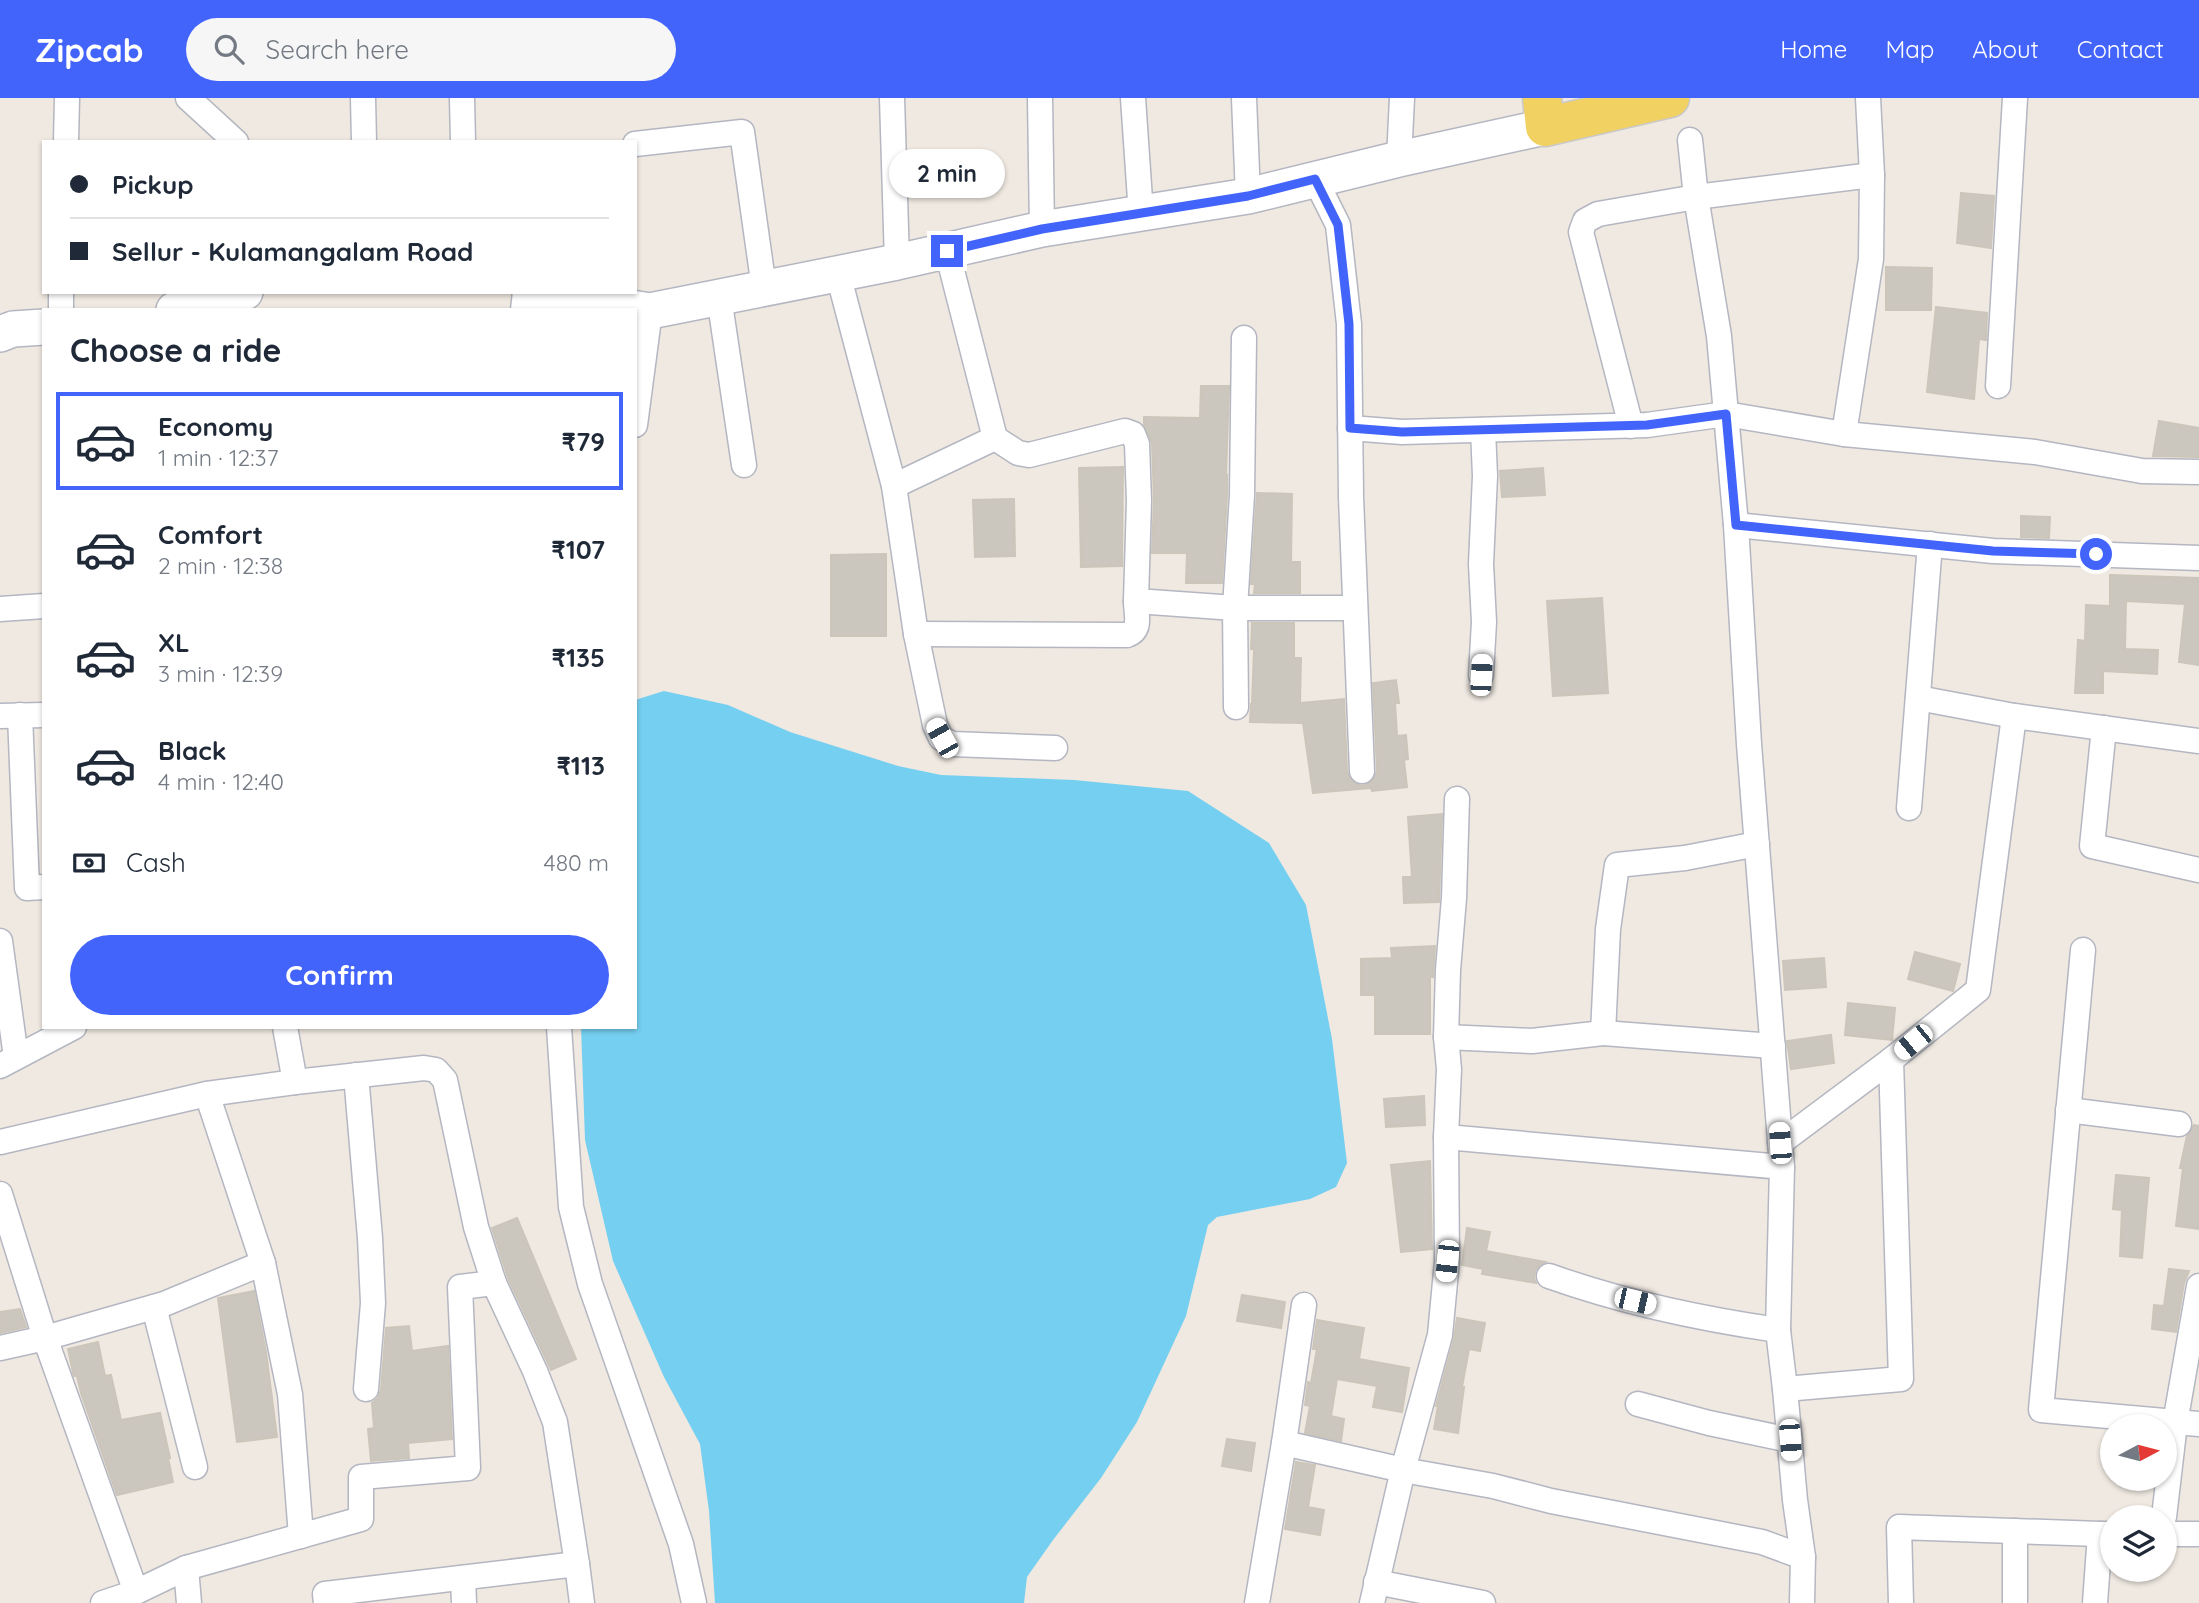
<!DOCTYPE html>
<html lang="en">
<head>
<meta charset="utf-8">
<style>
  body { margin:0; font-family:Quicksand,sans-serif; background:#f6f6f7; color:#1f2937; height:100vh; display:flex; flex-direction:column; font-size:26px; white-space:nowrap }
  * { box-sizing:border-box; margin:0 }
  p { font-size:23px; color:#747a83 }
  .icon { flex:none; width:38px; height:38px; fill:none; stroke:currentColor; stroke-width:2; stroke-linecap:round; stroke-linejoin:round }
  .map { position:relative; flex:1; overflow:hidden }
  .side { position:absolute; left:42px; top:210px; width:595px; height:721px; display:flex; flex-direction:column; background:#fff; border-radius:0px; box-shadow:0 2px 5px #0004 }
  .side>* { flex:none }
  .guide { position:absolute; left:42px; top:42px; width:595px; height:154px; border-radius:0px; box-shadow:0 2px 5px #0004; display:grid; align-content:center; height:154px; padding:0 28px; background:#fff }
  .needle { width:46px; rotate:83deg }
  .buttons { position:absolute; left:2100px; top:1316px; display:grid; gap:14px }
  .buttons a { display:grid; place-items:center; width:77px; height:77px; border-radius:50%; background:#fff; box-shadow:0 2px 5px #0004; font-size:35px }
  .end { position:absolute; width:32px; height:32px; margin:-16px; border:9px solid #4264fb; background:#fff; box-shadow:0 0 0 4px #fff }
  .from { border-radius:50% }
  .bubble { position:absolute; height:49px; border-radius:24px; background:#fff; box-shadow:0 2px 5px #0004; font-size:23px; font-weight:700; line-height:49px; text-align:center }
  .car { position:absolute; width:21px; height:42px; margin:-21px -10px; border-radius:9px; box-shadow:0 0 5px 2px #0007; background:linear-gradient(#fff 24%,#345 0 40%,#fff 0 76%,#345 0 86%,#fff 0) }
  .guide b { display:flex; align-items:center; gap:24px; height:66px; font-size:26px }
  .guide b+b { border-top:2px solid #e0e1e3 }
  .guide i { width:18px; height:18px; background:#1f2937 }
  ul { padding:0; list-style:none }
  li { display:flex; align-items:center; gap:21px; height:98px; margin:0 14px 10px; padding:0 14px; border:4px solid transparent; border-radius:0px }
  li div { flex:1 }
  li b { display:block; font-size:26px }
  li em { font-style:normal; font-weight:700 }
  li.active { border-color:#4264fb }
  li>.icon { width:63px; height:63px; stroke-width:1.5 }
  h2 { padding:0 28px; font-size:32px; line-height:84px }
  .pay { display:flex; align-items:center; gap:18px; height:77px; padding:0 28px; font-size:26px }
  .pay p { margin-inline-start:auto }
  .primary-button { display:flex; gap:14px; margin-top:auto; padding:14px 28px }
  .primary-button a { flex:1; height:80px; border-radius:42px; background:#4264fb; color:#fff; font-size:28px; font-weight:700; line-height:80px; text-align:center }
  header { display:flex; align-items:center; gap:42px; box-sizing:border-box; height:98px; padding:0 35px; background:#4264fb; color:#fff }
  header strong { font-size:33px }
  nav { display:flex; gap:38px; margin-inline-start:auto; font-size:24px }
  .search { width:490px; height:63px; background:#f6f6f7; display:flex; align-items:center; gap:18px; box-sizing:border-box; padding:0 24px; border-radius:38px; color:#747a83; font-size:26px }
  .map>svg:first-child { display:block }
  .water { fill:#75cff0 }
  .building { fill:#cbc7bf; stroke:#cbc5ba; stroke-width:2 }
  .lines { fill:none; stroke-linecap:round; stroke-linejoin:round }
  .street-casing { stroke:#b4b7c1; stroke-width:27 }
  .secondary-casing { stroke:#b4b7c1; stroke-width:38 }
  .primary-casing { stroke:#c9c9c9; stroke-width:41 }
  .street { stroke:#fff; stroke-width:24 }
  .secondary { stroke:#fff; stroke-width:35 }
  .primary { stroke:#f2d163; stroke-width:38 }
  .route { stroke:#4264fb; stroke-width:9 }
</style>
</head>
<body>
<header>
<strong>Zipcab</strong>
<div class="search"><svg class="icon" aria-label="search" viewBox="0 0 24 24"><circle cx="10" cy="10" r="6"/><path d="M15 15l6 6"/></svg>Search here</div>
<nav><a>Home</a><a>Map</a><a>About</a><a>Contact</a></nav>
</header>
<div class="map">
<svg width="2199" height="1505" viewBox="0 0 2199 1505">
  <rect width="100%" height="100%" fill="#efe9e1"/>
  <polygon class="water" points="664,593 728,607 790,634 898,668 941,677 1074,682 1188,693 1269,745 1306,807 1332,941 1347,1065 1336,1089 1310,1101 1217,1119 1208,1127 1186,1218 1137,1324 1101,1380 1053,1442 1027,1479 1024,1505 715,1505 709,1413 700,1346 664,1279 613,1163 585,1042 581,929 635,929 635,602"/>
  <g class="building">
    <polygon points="1961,95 1994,98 1991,150 1957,145"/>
    <polygon points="1886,169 1932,170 1931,212 1886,212"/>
    <polygon points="1936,209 1987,215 1986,242 1979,241 1974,301 1927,294"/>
    <polygon points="1201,288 1229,288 1226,377 1227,377 1227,396 1222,485 1186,485 1187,455 1152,455 1154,402 1152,345 1144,326 1144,319 1200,320"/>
    <polygon points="2159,323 2199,330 2199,359 2153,358"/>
    <polygon points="1123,369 1122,468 1081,469 1079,370"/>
    <polygon points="1543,370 1545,397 1502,399 1500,373"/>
    <polygon points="1257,395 1292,396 1291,464 1300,464 1300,495 1254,495 1255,486 1251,486"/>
    <polygon points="1014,401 1015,458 975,459 973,402"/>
    <polygon points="2021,418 2050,419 2049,440 2021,439"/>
    <polygon points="886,456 886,538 831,538 831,457"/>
    <polygon points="2110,477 2199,480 2199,567 2179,564 2185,506 2126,503 2125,551 2158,552 2157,576 2103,573 2103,595 2075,595 2078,542 2085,543 2086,507 2110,508"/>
    <polygon points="1602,500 1608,595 1553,598 1547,503"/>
    <polygon points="1252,525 1294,525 1294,560 1301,560 1300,605 1344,601 1347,674 1350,681 1356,686 1363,688 1370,685 1375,679 1377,673 1373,585 1396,582 1399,605 1395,605 1397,638 1406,637 1408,661 1404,662 1407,689 1372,693 1371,690 1313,695 1303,625 1250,624 1251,606 1252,606 1254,551 1251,551"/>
    <polygon points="1442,716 1439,804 1404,805 1403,779 1412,779 1408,719"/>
    <polygon points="1435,848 1433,879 1430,879 1430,936 1375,936 1375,897 1361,897 1361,861 1392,860 1391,850"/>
    <polygon points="1915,854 1960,866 1953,893 1908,881"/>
    <polygon points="1824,860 1826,889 1785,892 1783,863"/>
    <polygon points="1848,905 1895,910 1892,942 1845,937"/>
    <polygon points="1831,937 1834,965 1791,971 1787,943"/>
    <polygon points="1424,998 1425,1027 1386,1029 1384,1001"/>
    <polygon points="2194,1027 2199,1028 2199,1131 2176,1128 2183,1070 2180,1070 2187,1038"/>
    <polygon points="1430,1063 1432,1151 1401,1154 1391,1067"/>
    <polygon points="2116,1077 2149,1080 2142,1160 2120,1158 2122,1112 2113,1111"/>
    <polygon points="517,1120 576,1261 551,1272 508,1180 492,1130"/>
    <polygon points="1467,1130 1490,1134 1486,1153 1545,1164 1539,1167 1535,1173 1534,1180 1536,1185 1482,1176 1483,1171 1462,1167"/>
    <polygon points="2169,1171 2189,1173 2184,1185 2176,1234 2152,1231 2154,1207 2164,1208"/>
    <polygon points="254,1193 266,1254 277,1339 237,1344 218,1200"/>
    <polygon points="1242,1197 1285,1204 1281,1230 1237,1223"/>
    <polygon points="20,1211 26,1229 0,1235 0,1214"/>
    <polygon points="1457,1220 1485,1225 1480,1253 1469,1251 1462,1289 1464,1289 1458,1335 1434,1331 1438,1308 1436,1308 1454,1241"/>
    <polygon points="1317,1222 1364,1230 1359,1261 1409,1270 1402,1314 1373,1309 1377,1288 1337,1281 1331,1318 1344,1321 1341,1343 1305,1335 1310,1308 1305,1307 1308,1284 1311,1285 1317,1251 1313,1251"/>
    <polygon points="409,1228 412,1253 448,1248 452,1341 408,1345 409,1360 371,1363 368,1331 374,1330 372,1305 378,1300 381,1292 386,1230"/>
    <polygon points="98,1244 105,1278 111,1277 121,1322 160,1315 170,1360 168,1360 173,1384 117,1397 81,1295 77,1278 74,1278 73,1275 68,1251"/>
    <polygon points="1227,1341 1255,1345 1251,1373 1222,1368"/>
    <polygon points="1296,1364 1315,1367 1308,1409 1324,1412 1320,1437 1285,1431"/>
  </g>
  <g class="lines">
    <defs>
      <g id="street">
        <polyline points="188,0 236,44"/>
        <polyline points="363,0 364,44"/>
        <polyline points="462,0 463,44"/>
        <polyline points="892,0 897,164"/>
        <polyline points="1040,0 1042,131"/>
        <polyline points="1133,0 1141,116"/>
        <polyline points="1244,0 1248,98"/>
        <polyline points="1690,42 1696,99 1719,238 1736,427 1749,646 1782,1069 1778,1232 1785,1291 1795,1402 1803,1459 1802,1505"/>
        <polyline points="66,44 67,0"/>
        <polyline points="635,46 742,34 764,190"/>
        <polyline points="1399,61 1402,0"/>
        <polyline points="1315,81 1338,127 1349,226 1351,399 1362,673"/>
        <polyline points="838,176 894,388 916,536 935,627 941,640 952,646 1055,650"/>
        <polyline points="719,199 744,367"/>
        <polyline points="61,212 61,194"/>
        <polyline points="523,212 525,194"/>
        <polyline points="1998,288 2015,0"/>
        <polyline points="635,327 650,213"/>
        <polyline points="1631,328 1581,134 1585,123 1598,116 1696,99 1872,77"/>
        <polyline points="1350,330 1402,334 1647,327 1726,316 1844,336 2035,354 2142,373 2199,374"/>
        <polyline points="1844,336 1871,161 1872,77 1868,0"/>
        <polyline points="995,340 1018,355 1029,357 1125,333 1133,336 1137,346 1139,403 1136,503 1235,510 1355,510"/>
        <polyline points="894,388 995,340 947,153"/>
        <polyline points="1736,427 1993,453 2199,460"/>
        <polyline points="0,511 44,508"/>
        <path d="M 916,536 L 1127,537 C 1142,532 1136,517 1136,503"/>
        <polyline points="1481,577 1484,524 1481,466 1485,378 1483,332"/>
        <polyline points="1918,600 2014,618"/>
        <polyline points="1236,609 1235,510 1242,397 1244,240"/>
        <polyline points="20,617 27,790 44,789"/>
        <polyline points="0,618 44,617"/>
        <polyline points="2104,630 2092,748 2199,772"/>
        <polyline points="1909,710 1930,446"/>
        <polyline points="0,843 16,959"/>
        <polyline points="2083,852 2041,1312 2199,1326"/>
        <polyline points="559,929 571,1109 590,1186 681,1446 694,1505"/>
        <polyline points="1603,935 1773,948"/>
        <polyline points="1446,939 1532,943 1603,935 1608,831 1617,767 1685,760 1757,746"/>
        <polyline points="0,968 74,929"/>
        <polyline points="356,977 370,1140 373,1205 366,1291"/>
        <polyline points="295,984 424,970 436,972 445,982 476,1129 494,1185 535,1273 555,1324 577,1466"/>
        <polyline points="207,996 263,1165 290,1296 301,1438"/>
        <polyline points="2068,1012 2179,1026"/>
        <polyline points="1446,1039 1449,971 1446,939 1448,872 1454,800 1457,701"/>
        <polyline points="0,1044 207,996 295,984 285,929"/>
        <polyline points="1780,1045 1891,962 1978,892 2014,618 2199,643"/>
        <polyline points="0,1096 45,1240 164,1206 263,1165"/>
        <path d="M 1549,1178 C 1622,1204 1701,1221 1778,1232"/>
        <polyline points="154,1209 195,1369"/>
        <polyline points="0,1250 45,1240 136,1494 186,1470 189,1505"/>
        <polyline points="1785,1291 1901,1281 1891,962"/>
        <polyline points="1638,1306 1709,1325 1790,1342"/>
        <polyline points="1284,1345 1403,1372 1440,1237 1447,1163 1446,1039 1782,1069"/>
        <polyline points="2164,1419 2175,1325 2199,1188"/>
        <polyline points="2165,1436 2199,1436"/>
        <polyline points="186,1470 361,1421 361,1379 468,1370 460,1189 494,1185"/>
        <polyline points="463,1480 464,1505"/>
        <polyline points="1376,1484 1483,1505"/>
        <polyline points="103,1505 136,1494"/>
        <polyline points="326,1505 325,1496 577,1466 582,1505"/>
        <polyline points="1257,1505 1284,1345 1304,1207"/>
        <polyline points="1372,1505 1403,1372 1493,1388 1551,1403 1762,1444 1803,1459"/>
        <polyline points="1901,1505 1899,1429 2100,1436"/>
        <polyline points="2015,1505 2015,1433"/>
        <polyline points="2095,1505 2100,1436 2112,1436"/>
      </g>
      <g id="secondary">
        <polyline points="534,194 650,213 897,164 1042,131 1248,98 1399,61 1545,29"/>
        <polyline points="174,212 245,194"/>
        <polyline points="0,236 13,231 44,229"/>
      </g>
      <polyline id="primary" points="1542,0 1545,29 1670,0"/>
    </defs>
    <use href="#street" class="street-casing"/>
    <use href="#secondary" class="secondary-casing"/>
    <use href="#primary" class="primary-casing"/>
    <use href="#street" class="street"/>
    <use href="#secondary" class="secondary"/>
    <use href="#primary" class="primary"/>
  </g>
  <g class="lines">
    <polyline class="route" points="947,153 1042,131 1248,98 1315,81 1338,127 1349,226 1350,330 1402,334 1647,327 1726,316 1736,427 1993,453 2096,456"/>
  </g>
</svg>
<div class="buttons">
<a><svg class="needle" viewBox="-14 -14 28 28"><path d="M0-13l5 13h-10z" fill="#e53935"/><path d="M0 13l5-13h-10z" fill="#747a83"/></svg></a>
<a><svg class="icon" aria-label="layers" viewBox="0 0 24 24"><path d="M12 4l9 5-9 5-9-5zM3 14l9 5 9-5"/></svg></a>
</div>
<i class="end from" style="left:2096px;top:456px"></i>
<i class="end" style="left:947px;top:153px"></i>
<div class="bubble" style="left:889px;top:51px;width:116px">2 min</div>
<i class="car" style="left:1481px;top:577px;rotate:3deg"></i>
<i class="car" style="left:942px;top:640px;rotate:331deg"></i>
<i class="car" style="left:1913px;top:944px;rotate:231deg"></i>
<i class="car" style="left:1780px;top:1045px;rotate:356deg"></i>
<i class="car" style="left:1447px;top:1163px;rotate:186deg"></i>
<i class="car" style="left:1635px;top:1203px;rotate:103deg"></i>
<i class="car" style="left:1790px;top:1342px;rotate:176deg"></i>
<div class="guide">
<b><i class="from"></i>Pickup</b>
<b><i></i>Sellur - Kulamangalam Road</b>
</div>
<section class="side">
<h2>Choose a ride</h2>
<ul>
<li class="active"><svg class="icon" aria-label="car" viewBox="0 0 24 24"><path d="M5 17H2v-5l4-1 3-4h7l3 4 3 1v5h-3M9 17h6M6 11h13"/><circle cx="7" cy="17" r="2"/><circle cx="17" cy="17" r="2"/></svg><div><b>Economy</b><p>1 min · 12:37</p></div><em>₹79</em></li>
<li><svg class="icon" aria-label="car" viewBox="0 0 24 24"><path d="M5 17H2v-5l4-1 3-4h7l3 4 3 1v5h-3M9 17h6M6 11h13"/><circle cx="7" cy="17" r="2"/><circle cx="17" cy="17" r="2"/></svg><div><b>Comfort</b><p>2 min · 12:38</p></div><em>₹107</em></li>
<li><svg class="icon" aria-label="car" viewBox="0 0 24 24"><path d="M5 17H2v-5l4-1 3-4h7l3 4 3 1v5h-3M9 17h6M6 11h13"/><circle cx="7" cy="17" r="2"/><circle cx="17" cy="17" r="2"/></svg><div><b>XL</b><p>3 min · 12:39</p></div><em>₹135</em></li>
<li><svg class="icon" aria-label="car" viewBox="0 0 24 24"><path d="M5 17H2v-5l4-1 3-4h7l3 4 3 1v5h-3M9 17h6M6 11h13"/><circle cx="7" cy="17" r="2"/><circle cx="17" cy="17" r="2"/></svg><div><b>Black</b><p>4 min · 12:40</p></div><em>₹113</em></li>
</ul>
<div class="pay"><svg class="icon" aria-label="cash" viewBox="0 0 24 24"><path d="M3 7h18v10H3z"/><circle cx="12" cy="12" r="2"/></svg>Cash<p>480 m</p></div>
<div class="primary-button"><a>Confirm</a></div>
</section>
</div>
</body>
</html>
